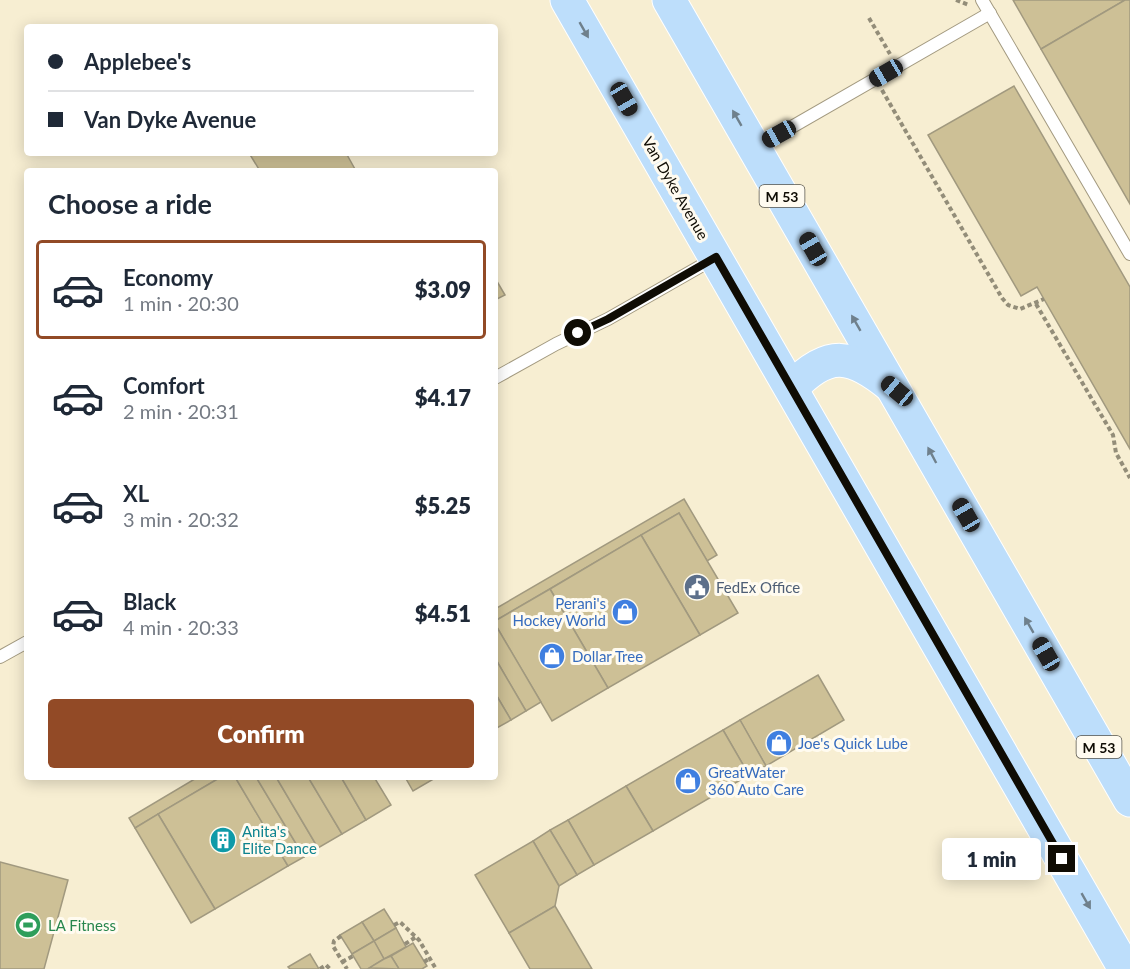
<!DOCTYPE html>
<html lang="en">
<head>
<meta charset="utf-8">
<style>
  body { margin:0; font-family:Lato,sans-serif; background:#f6f6f7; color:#1f2937; height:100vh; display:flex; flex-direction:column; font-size:22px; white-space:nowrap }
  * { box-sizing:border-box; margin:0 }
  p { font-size:20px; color:#747a83 }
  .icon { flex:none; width:33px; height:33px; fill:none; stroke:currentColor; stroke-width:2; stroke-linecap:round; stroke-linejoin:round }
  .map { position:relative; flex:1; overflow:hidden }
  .drawer { position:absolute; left:24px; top:168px; width:474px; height:612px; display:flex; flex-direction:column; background:#fff; border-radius:6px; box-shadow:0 3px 15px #0003 }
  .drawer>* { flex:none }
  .hud { position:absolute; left:24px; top:24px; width:474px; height:132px; border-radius:6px; box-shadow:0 3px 15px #0003; display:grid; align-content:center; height:132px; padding:0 24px; background:#fff }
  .end { position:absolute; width:27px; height:27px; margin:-14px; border:8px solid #0f0c04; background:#fff; box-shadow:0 0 0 3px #fff }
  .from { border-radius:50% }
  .bubble { position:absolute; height:42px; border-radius:6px; background:#fff; box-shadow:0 3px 15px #0003; font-size:20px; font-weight:800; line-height:42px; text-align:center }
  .car { position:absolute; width:18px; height:36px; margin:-18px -9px; border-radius:8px; box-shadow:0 0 4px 2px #0007; background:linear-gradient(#222 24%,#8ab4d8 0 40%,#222 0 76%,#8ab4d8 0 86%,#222 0) }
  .hud b { display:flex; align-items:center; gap:21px; height:57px; font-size:22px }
  .hud b+b { border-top:2px solid #e0e1e3 }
  .hud i { width:15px; height:15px; background:#1f2937 }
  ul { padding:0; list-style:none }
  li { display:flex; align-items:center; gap:18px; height:99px; margin:0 12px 9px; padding:0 12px; border:3px solid transparent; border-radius:6px }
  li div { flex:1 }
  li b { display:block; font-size:22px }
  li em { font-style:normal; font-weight:800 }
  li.on { border-color:#924a26 }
  li>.icon { width:54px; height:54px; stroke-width:1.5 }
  h2 { padding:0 24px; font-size:27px; line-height:72px }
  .primary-button { display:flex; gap:12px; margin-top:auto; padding:12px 24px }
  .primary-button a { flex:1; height:69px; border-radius:6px; background:#924a26; color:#fff; font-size:24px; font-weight:800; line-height:69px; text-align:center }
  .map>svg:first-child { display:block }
  .building { fill:#cdc096; stroke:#a1997f; stroke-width:1.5 }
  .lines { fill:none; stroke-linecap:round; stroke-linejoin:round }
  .service-casing { stroke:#a39a80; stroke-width:14 }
  .primary-casing { stroke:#fff; stroke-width:35 }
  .path { stroke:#938d79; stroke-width:4; stroke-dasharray:4.5 3; stroke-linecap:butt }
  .service { stroke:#fff; stroke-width:12 }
  .primary { stroke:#bddefb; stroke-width:33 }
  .oneway { fill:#6f808c }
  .route { stroke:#0f0c04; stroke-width:8 }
  .labels { text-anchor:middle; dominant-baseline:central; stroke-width:6; stroke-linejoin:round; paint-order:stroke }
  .shield { fill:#fffbf0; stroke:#57544b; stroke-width:1.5 }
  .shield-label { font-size:14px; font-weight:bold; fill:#0f0c04 }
  .street-label { font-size:15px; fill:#0f0c04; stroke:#fffbf0 }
  .service-label { font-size:15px; fill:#4e5e75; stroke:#fffbf0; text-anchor:start }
  .shop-label { font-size:15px; fill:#366cbe; stroke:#fffbf0; text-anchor:start }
  .culture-label { font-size:15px; fill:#0d838f; stroke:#fffbf0; text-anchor:start }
  .leisure-label { font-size:15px; fill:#27864d; stroke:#fffbf0; text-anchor:start }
</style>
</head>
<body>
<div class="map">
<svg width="1130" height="969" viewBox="0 0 1130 969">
  <rect width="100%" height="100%" fill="#f7eed2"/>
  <g class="building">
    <polygon points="1013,0 1125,0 1041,49"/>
    <polygon points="1125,0 1130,0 1130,204 1041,49"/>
    <polygon points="1014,86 1130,287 1130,449 1037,287 1021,296 928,135"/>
    <polygon points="249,153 346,153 356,171 260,171"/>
    <polygon points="495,278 505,295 495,300"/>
    <polygon points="684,499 717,555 707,561 679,513 495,621 495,609"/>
    <polygon points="679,513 738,613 700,635 641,535"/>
    <polygon points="641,535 700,635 608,688 550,589"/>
    <polygon points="550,589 608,688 552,721 495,624 495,621"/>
    <polygon points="495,624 541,702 526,711 495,658"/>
    <polygon points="495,658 526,711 511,720 495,693"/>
    <polygon points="818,675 844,720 766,766 740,720"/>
    <polygon points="495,693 511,720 495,729"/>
    <polygon points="740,720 766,766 749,775 723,730"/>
    <polygon points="723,730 749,775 653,831 626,786"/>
    <polygon points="198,777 221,777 135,828 129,818"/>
    <polygon points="221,777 235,777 288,866 215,909 158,814"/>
    <polygon points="235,777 256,777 304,857 288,866"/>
    <polygon points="256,777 276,777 318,848 304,857"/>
    <polygon points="276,777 308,777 342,834 318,848"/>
    <polygon points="308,777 341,777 366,820 342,834"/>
    <polygon points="341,777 374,777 391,805 366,820"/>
    <polygon points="405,777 437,777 413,791"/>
    <polygon points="626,786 653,831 594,865 568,820"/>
    <polygon points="158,814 215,909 191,923 135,828"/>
    <polygon points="568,820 594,865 577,875 550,830"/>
    <polygon points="550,830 577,875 559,886 533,841"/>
    <polygon points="533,841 559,886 555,906 509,933 475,875"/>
    <polygon points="0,862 68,880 44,969 0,969"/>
    <polygon points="555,906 592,969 530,969 509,933"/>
    <polygon points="384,909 396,928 374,941 362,922"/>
    <polygon points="362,922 374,941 352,954 340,935"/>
    <polygon points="396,928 406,947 384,959 374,941"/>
    <polygon points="374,941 384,959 368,969 361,969 352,954"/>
    <polygon points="413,943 427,966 422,969 399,969 391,956"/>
    <polygon points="310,954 319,969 290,969 288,967"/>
    <polygon points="391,956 399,969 369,968 384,959"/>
  </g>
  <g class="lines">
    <defs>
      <g id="service">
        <polyline points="982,0 1130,254"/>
        <polyline points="757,147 990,13"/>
        <polyline points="495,378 556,344 608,319 715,258"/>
        <polyline points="0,657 27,642"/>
      </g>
      <g id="primary">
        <polyline points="567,0 1125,969"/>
        <polyline points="669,0 1130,800"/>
        <path d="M 792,388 C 828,349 852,354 891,386"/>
      </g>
    </defs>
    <use href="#service" class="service-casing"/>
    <use href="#primary" class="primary-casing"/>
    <g class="path">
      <polyline points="956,0 969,5"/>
      <polyline points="869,18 890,54"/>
      <polyline points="882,90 1002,298 1008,305 1020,309 1044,299"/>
      <polyline points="1036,304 1113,435 1116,453 1130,478"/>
      <polyline points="394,925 400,922 419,940 436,969"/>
      <polyline points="341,936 334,941 333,946 347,969"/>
      <polyline points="405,944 416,937"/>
      <polyline points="342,962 353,956"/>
      <polyline points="424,962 430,958"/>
      <polyline points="320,969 326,965 330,969"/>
    </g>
    <use href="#service" class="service"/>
    <use href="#primary" class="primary"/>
  </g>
  <defs><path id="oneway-solid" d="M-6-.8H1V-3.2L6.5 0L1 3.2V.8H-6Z" transform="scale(1.5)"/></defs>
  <g class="oneway">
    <use href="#oneway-solid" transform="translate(584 30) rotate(60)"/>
    <use href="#oneway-solid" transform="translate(737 118) rotate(-120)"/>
    <use href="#oneway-solid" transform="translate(856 323) rotate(-120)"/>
    <use href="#oneway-solid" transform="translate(932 455) rotate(-118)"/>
    <use href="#oneway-solid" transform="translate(1029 625) rotate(-120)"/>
    <use href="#oneway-solid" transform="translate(1086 901) rotate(60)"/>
  </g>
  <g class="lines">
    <polyline class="route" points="578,333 608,319 716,257 1062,859"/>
  </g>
  <defs>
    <symbol id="civic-disc" viewBox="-11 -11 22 22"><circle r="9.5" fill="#5c6f8a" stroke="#fffbf0"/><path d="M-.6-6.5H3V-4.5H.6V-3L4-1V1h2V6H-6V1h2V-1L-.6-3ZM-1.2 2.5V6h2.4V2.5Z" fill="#fff"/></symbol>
    <symbol id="shop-disc" viewBox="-11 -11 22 22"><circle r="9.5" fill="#3f7fe0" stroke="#fffbf0"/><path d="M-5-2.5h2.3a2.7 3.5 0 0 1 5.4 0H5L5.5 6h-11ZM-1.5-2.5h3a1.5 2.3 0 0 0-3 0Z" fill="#fff"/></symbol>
    <symbol id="building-disc" viewBox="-11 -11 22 22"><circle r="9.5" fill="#0f9aa8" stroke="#fffbf0"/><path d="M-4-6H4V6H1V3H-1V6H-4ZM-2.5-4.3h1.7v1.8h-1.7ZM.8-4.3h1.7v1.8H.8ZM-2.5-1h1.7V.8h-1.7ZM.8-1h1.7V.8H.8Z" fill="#fff"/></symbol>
    <symbol id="stadium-disc" viewBox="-11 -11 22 22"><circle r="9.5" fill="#2e9e5b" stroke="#fffbf0"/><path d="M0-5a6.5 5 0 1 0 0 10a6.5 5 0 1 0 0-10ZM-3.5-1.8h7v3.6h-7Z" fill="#fff"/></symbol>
  </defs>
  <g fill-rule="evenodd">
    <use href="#civic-disc" x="682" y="572" width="30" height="30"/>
    <use href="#shop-disc" x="610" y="597" width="30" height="30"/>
    <use href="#shop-disc" x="537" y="641" width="30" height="30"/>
    <use href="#shop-disc" x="764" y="728" width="30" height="30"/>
    <use href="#shop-disc" x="673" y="766" width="30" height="30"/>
    <use href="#building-disc" x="208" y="825" width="30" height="30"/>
    <use href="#stadium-disc" x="13" y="910" width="30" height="30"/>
  </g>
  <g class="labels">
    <g class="shield">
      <rect x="759.5" y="185" width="45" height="22" rx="4.5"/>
      <rect x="1076.5" y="736" width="45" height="22" rx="4.5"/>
    </g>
    <g class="shield-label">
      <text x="782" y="196">M 53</text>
      <text x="1099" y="747">M 53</text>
    </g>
    <g class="street-label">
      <text transform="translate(676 188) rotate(60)">Van Dyke Avenue</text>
    </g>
    <g class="service-label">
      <text x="716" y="587">FedEx Office</text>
    </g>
    <g class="shop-label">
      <text x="606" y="603" text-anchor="end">Perani's<tspan x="606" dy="17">Hockey World</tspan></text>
      <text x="572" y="656">Dollar Tree</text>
      <text x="798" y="743">Joe's Quick Lube</text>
      <text x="708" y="772">GreatWater<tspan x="708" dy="17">360 Auto Care</tspan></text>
    </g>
    <g class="culture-label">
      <text x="242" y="831">Anita's<tspan x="242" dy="17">Elite Dance</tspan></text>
    </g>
    <g class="leisure-label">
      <text x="48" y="925">LA Fitness</text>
    </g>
  </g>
</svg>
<i class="end from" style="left:578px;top:333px"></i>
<i class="end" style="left:1062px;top:859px"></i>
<div class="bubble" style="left:942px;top:838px;width:99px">1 min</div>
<i class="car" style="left:886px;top:73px;rotate:240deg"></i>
<i class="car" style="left:624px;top:99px;rotate:150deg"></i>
<i class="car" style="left:779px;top:134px;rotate:241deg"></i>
<i class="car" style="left:813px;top:249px;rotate:330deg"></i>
<i class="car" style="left:897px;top:391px;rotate:310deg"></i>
<i class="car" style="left:966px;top:515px;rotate:330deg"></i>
<i class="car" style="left:1046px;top:654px;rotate:330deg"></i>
<div class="hud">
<b><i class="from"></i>Applebee's</b>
<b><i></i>Van Dyke Avenue</b>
</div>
<section class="drawer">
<h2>Choose a ride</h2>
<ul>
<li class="on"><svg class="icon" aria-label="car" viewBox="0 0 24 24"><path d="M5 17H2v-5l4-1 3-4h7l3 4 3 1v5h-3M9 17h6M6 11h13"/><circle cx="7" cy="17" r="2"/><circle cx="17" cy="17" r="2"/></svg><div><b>Economy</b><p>1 min · 20:30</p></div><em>$3.09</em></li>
<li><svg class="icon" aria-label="car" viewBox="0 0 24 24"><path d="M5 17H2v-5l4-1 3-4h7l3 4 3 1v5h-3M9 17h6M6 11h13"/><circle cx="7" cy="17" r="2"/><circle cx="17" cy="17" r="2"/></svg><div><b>Comfort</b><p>2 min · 20:31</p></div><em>$4.17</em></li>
<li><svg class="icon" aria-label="car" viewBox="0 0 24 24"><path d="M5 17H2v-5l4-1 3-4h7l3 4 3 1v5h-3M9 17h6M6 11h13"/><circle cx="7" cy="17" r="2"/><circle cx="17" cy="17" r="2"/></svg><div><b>XL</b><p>3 min · 20:32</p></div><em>$5.25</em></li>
<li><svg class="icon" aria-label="car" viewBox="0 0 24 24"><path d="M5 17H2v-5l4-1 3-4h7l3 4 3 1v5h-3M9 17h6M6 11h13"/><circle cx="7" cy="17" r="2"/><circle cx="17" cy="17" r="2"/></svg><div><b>Black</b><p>4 min · 20:33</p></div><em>$4.51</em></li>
</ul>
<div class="primary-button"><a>Confirm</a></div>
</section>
</div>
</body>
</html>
